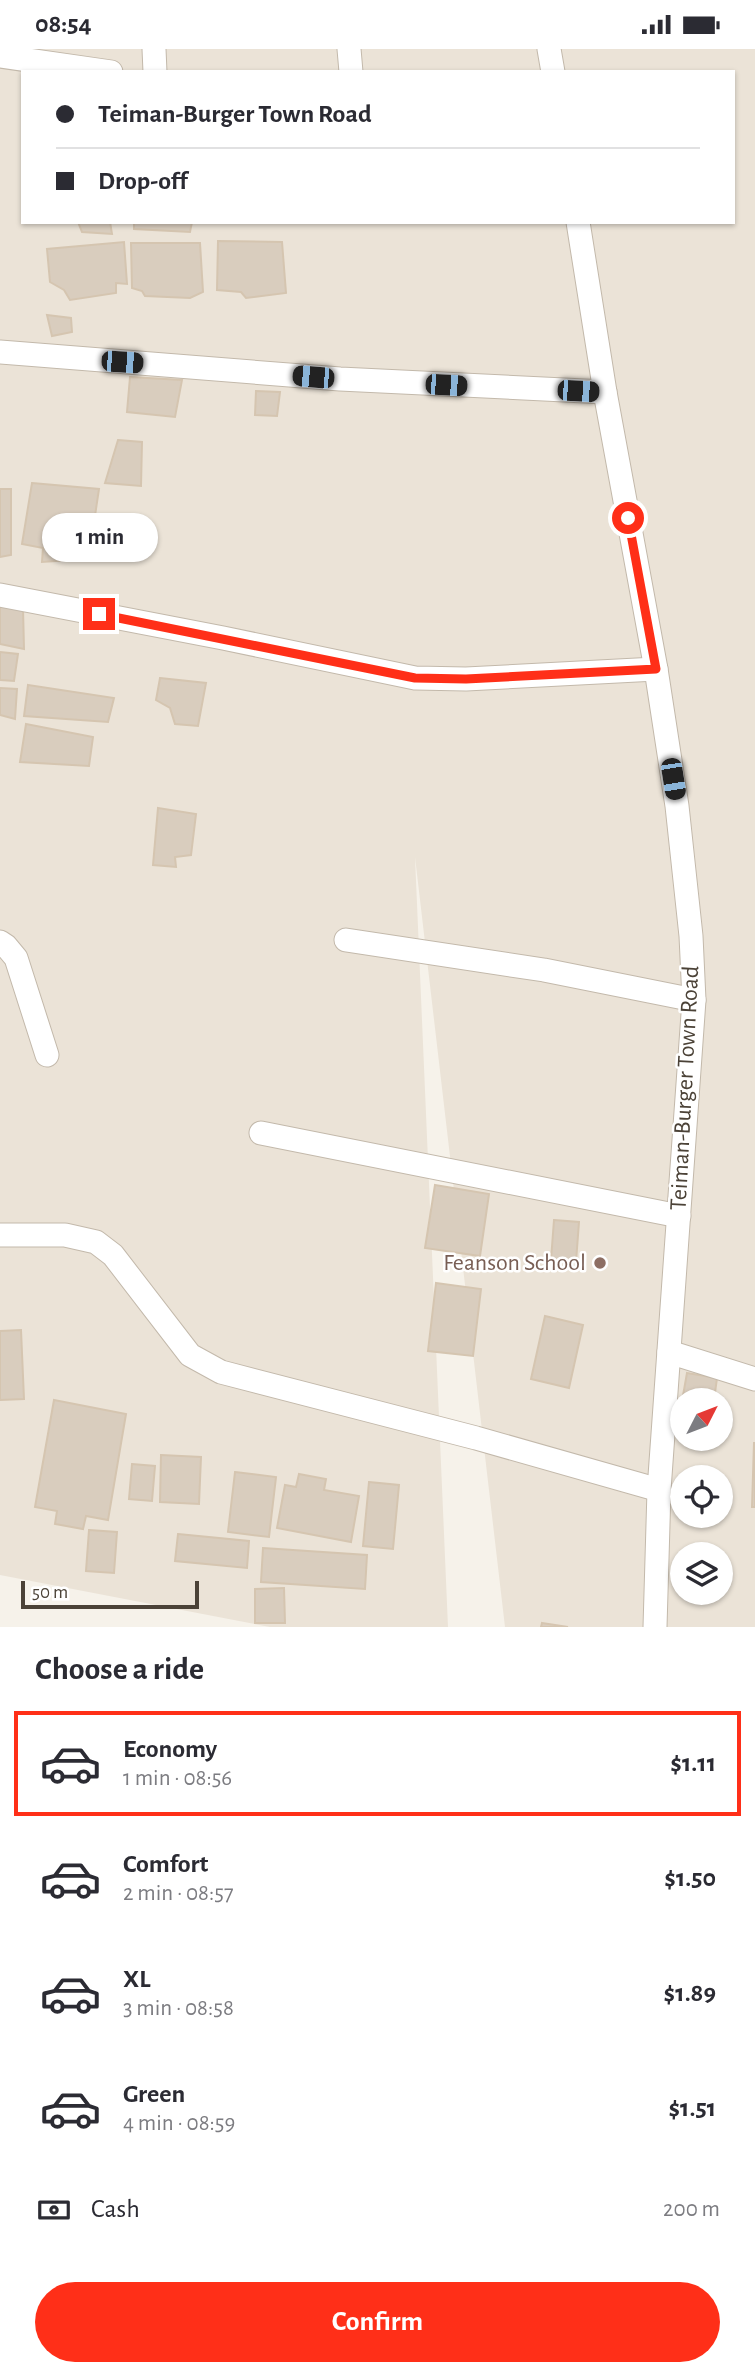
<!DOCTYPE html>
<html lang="en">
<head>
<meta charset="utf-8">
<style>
  body { margin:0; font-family:"Alegreya Sans",sans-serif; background:#f7f7f7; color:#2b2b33; height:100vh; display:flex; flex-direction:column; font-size:26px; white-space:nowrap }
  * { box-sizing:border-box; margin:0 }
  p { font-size:23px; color:#7c7c81 }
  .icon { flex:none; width:38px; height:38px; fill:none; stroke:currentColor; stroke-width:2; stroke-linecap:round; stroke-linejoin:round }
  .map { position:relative; height:1578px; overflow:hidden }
  .side { display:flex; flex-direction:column; background:#fff; flex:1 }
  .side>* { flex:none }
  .top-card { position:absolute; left:21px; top:21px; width:714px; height:154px; border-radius:0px; box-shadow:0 2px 5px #0004; display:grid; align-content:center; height:154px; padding:0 35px; background:#fff }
  .needle { width:46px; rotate:48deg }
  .fabs { position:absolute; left:670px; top:1339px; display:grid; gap:14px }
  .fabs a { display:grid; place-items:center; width:63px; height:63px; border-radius:50%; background:#fff; box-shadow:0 2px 5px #0004; font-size:35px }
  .scale { position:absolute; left:21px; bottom:18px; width:178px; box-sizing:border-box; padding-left:7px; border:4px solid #4b4237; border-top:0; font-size:19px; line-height:24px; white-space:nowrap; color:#4b4237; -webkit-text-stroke:5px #fff; paint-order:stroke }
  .end { position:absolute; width:32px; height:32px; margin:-16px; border:9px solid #ff2f18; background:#fff; box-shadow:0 0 0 4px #fff }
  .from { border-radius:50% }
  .bubble { position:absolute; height:49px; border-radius:24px; background:#fff; box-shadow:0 2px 5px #0004; font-size:23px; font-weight:600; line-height:49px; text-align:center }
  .car { position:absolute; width:21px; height:42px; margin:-21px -10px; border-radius:9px; box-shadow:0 0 5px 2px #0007; background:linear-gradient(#222 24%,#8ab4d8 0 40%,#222 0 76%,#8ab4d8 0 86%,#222 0) }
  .top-card b { display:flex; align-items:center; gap:24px; height:66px; font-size:26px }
  .top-card b+b { border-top:2px solid #e1e1e2 }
  .top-card i { width:18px; height:18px; background:#2b2b33 }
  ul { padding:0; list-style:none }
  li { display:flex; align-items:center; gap:21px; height:105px; margin:0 14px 10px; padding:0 21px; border:4px solid transparent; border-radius:0px }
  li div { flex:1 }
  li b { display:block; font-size:26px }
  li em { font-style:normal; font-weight:600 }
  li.selected { border-color:#ff2f18 }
  li>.icon { width:63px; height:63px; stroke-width:1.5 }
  h2 { padding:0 35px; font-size:32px; line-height:84px }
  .pay { display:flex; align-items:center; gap:18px; height:77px; padding:0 35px; font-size:26px }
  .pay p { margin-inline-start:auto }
  .action { display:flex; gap:14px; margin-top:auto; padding:14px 35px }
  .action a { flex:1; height:80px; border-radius:42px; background:#ff2f18; color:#fff; font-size:28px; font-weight:600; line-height:80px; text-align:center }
  .status { display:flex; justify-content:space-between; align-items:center; height:49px; padding:0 35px; background:#fff; direction:ltr }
  .status svg { height:19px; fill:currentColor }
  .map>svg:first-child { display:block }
  .residential { fill:#ebe3d7; fill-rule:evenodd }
  .building { fill:#d9cdbe; stroke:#d5c5b0; stroke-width:2 }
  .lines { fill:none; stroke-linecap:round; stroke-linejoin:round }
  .minor-casing { stroke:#c3b9ab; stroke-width:25 }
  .minor { stroke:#fff; stroke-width:23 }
  .route { stroke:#ff2f18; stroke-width:9 }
  .education-dot { fill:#8d6e63; stroke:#fff; stroke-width:2.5 }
  .labels { text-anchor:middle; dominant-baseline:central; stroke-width:5; stroke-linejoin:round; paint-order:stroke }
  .street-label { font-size:24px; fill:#4b4237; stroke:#fff }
  .education-label { font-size:24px; fill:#785e54; stroke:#fff; text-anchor:end }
</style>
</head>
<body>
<div class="status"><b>08:54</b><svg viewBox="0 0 49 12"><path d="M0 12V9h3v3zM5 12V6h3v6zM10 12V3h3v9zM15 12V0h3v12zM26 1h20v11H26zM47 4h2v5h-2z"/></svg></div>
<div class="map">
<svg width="755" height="1578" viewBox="0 0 755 1578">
  <rect width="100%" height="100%" fill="#f6f2ea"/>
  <path class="residential" d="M 0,0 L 755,0 L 755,1578 L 505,1578 L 415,808 L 448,1578 L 270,1578 L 0,1526 ZM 23,23 L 733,23 L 733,173 L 23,173 ZM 682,1351 L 721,1351 L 721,1390 L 682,1390 ZM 682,1428 L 721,1428 L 721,1466 L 682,1466 ZM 682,1505 L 721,1505 L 721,1544 L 682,1544 Z"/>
  <g class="building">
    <polygon points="78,173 110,173 112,185 82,183"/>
    <polygon points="134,173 192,173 190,183 134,180"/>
    <polygon points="218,192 282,193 286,244 246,249 241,243 217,241"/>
    <polygon points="124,193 127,235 116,234 116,244 70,251 64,241 50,233 47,200"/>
    <polygon points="131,194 200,194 203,243 190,249 145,247 142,242 132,239"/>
    <polygon points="47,266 71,269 72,283 52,287"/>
    <polygon points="130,328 182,331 175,368 127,363"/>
    <polygon points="256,342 280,343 277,367 255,366"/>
    <polygon points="118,391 142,393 141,437 105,434"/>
    <polygon points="32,434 99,440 90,500 75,501 71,511 42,513 43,499 22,495"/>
    <polygon points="0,440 11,440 11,506 0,508"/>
    <polygon points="0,555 23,559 24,600 0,595"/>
    <polygon points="0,603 18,605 14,632 0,631"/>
    <polygon points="160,629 206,634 198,677 175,675 170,659 156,651"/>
    <polygon points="28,636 114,649 108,673 24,667"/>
    <polygon points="0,639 17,640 15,670 0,666"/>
    <polygon points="26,675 93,688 89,717 20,713"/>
    <polygon points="158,759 196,765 191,806 175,808 176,818 153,816"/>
    <polygon points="435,1136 489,1145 480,1207 425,1199"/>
    <polygon points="554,1171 579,1173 576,1213 551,1211"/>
    <polygon points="436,1234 481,1240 473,1307 428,1302"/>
    <polygon points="545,1267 583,1276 569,1339 531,1330"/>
    <polygon points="21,1281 24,1350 0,1351 0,1282"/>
    <polygon points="687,1324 717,1329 714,1351 682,1351 682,1376 678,1375"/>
    <polygon points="54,1351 126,1365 108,1471 86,1467 83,1480 55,1475 57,1462 35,1458"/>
    <polygon points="754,1394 755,1394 755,1458 752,1458"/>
    <polygon points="161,1406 201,1408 199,1455 160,1453"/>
    <polygon points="132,1415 155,1417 152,1452 129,1450"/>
    <polygon points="235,1423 276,1428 269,1488 228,1483"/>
    <polygon points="299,1425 326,1430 324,1441 359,1447 351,1493 277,1479 285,1436 296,1438"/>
    <polygon points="369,1433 399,1436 393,1500 363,1497"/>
    <polygon points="89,1481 117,1483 114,1524 86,1522"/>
    <polygon points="178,1485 249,1492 247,1519 175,1512"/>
    <polygon points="263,1499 367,1506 365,1540 261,1533"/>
    <polygon points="284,1539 285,1574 255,1574 255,1540"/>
    <polygon points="542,1574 568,1578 541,1578"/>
  </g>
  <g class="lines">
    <defs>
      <g id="minor">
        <polyline points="154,0 155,23"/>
        <polyline points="349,0 351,23"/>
        <polyline points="549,0 553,23"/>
        <polyline points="0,7 111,23"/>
        <polyline points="578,173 605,343 656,620 677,757 691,887 694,951 659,1441 655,1578"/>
        <polyline points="0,303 340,330 605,343"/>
        <polyline points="0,546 223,589 415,629 466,630 656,620"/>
        <polyline points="346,891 544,921 694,951"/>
        <polyline points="0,893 6,897 16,909 47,1006"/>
        <polyline points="261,1084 679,1167"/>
        <polyline points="0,1186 65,1186 96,1193 113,1206 190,1306 221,1323 476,1389 659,1441"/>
        <polyline points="669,1303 755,1330"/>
      </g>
    </defs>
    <use href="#minor" class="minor-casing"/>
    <use href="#minor" class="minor"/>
  </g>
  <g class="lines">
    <polyline class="route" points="99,565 415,629 466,630 656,620 628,469"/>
  </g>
  <circle class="education-dot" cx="600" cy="1214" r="7"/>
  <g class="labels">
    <g class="street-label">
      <text transform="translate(685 1039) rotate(-87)">Teiman-Burger Town Road</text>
    </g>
    <g class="education-label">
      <text x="586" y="1214">Feanson School</text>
    </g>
  </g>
</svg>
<div class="fabs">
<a><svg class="needle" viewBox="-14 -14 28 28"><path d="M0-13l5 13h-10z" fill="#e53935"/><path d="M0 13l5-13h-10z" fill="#7c7c81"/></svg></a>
<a><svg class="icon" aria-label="locate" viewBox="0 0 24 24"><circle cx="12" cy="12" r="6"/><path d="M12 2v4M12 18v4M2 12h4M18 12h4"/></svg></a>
<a><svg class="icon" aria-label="layers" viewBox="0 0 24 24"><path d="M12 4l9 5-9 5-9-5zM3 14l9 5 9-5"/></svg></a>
</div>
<div class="scale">50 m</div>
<i class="end from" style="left:628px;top:469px"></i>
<i class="end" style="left:99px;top:565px"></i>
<div class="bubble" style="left:42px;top:464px;width:116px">1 min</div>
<i class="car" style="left:122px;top:313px;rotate:94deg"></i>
<i class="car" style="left:313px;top:328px;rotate:275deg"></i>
<i class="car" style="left:446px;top:336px;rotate:93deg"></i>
<i class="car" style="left:578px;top:342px;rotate:93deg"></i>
<i class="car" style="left:673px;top:730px;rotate:171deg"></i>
<div class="top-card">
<b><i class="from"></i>Teiman-Burger Town Road</b>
<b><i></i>Drop-off</b>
</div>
</div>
<section class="side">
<h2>Choose a ride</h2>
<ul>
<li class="selected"><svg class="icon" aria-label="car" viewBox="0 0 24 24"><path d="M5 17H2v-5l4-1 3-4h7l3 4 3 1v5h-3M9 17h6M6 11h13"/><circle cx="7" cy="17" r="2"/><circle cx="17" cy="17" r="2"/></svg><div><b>Economy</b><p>1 min · 08:56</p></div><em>$1.11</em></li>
<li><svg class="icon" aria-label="car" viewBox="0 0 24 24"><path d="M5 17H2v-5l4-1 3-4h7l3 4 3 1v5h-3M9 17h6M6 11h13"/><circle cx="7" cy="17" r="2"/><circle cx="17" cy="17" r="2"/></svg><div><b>Comfort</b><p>2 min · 08:57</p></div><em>$1.50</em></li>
<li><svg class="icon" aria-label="car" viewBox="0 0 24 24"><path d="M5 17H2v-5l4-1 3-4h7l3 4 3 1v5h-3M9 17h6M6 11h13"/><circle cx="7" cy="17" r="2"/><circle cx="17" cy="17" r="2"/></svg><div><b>XL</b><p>3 min · 08:58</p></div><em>$1.89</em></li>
<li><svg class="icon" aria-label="car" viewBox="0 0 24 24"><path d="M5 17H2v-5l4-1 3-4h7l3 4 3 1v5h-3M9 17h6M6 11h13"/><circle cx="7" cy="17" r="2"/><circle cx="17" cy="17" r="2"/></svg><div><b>Green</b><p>4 min · 08:59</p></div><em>$1.51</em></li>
</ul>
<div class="pay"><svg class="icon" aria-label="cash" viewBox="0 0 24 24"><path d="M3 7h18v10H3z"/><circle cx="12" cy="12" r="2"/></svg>Cash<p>200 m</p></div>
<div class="action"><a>Confirm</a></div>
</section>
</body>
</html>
